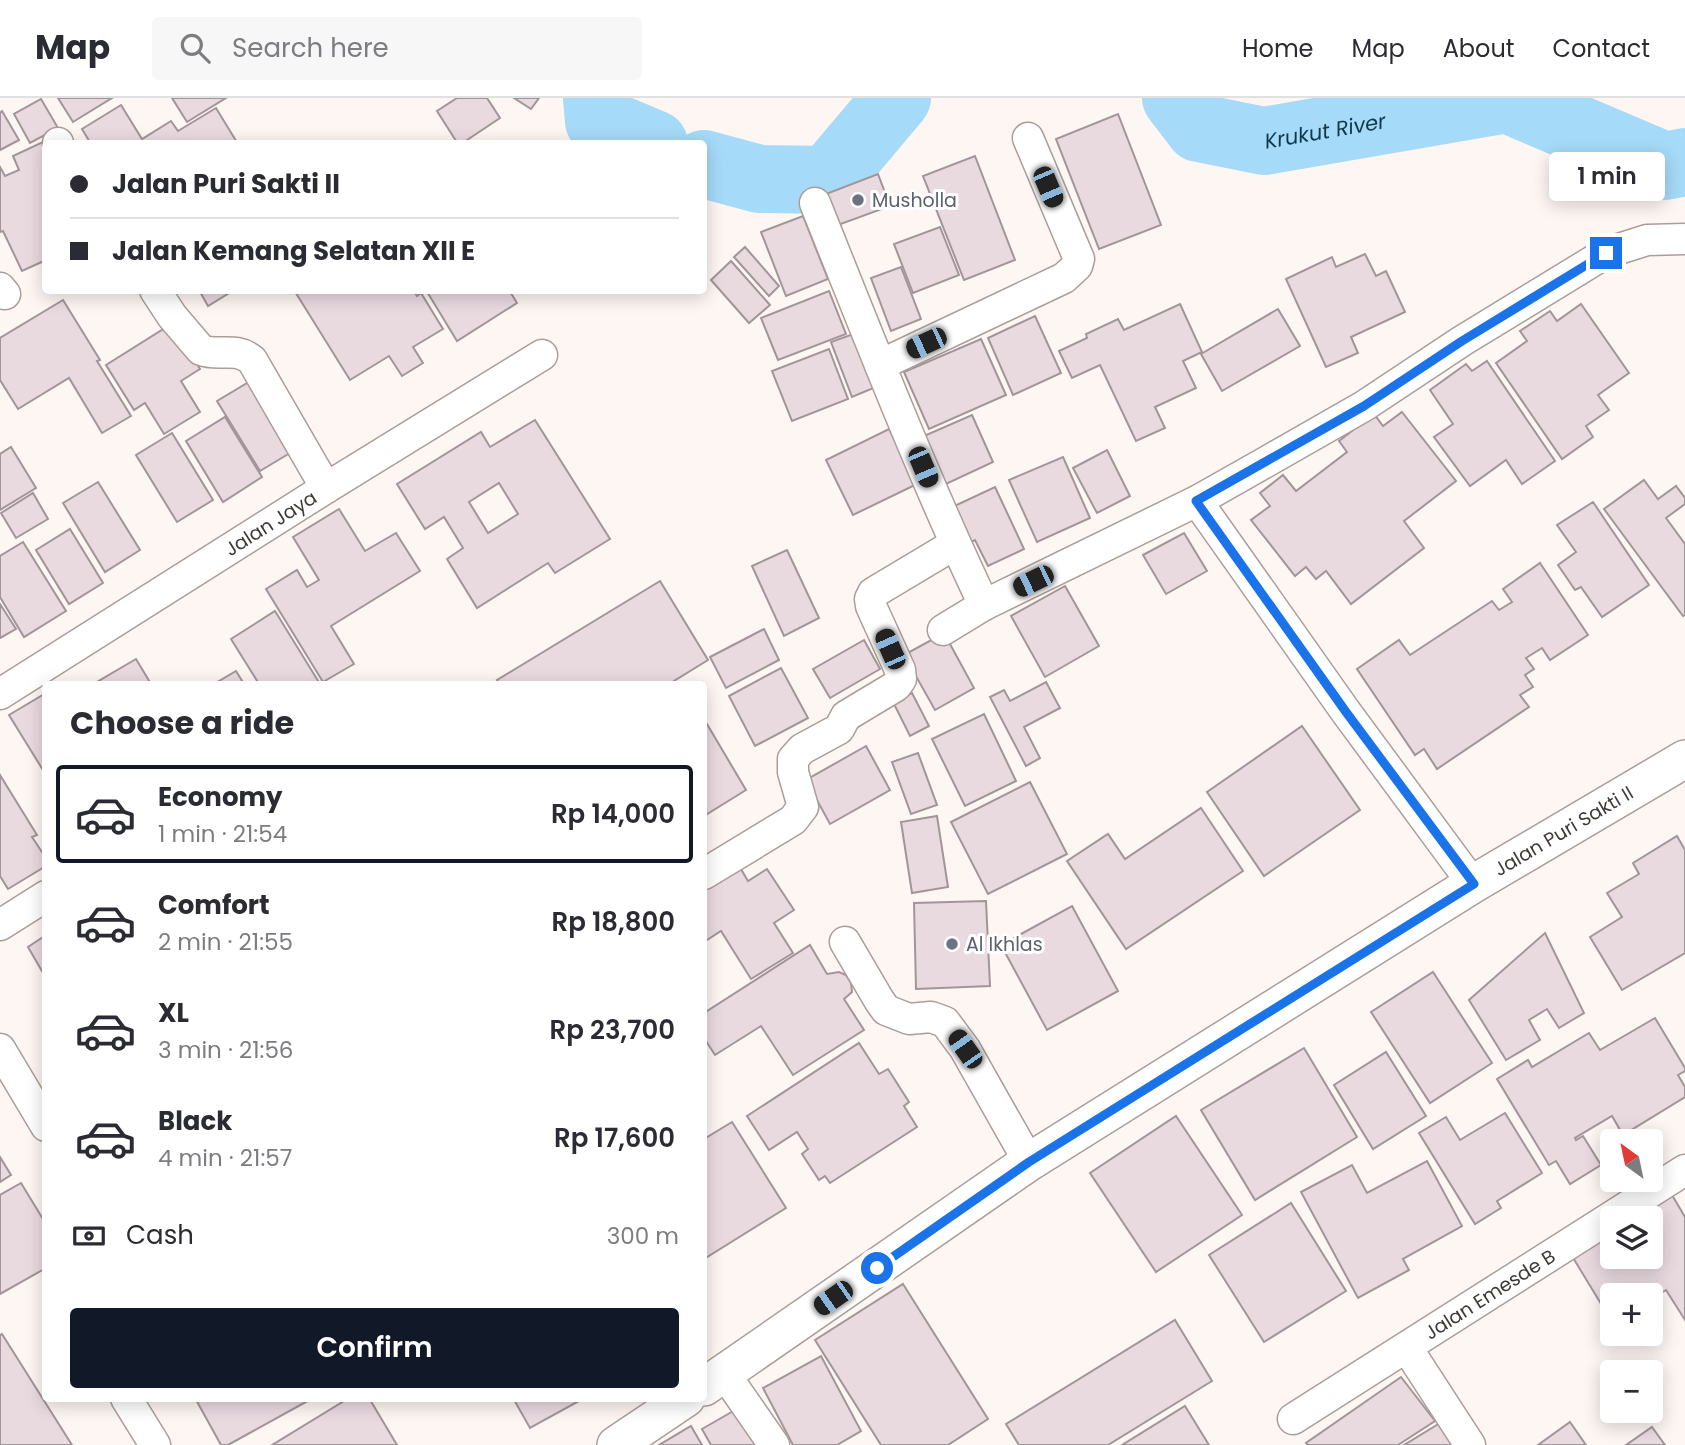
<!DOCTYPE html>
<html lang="en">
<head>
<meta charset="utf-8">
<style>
  body { margin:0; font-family:Poppins,sans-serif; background:#f7f7f7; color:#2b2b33; height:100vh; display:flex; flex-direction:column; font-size:26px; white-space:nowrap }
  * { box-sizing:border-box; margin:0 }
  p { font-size:23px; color:#7c7c81 }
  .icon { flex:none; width:38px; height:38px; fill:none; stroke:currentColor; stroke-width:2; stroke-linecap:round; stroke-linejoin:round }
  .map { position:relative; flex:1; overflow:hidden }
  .drawer { position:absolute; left:42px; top:583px; width:665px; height:721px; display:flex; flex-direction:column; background:#fff; border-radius:7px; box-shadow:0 4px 18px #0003 }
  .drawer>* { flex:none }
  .banner { position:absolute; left:42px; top:42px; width:665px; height:154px; border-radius:7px; box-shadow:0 4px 18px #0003; display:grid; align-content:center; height:154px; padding:0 28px; background:#fff }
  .needle { width:46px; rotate:327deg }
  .tools { position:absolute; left:1600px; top:1031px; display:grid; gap:14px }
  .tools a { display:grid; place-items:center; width:63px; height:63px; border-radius:7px; background:#fff; box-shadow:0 4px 18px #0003; font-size:35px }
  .end { position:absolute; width:32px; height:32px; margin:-16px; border:9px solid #1a73e8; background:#fff; box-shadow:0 0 0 4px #fff }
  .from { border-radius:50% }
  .bubble { position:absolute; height:49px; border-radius:7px; background:#fff; box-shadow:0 4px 18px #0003; font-size:23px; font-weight:600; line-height:49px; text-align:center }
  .car { position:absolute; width:21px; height:42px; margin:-21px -10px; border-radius:9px; box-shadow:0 0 5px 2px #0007; background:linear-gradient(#222 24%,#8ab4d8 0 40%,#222 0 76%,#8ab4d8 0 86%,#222 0) }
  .banner b { display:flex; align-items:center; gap:24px; height:66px; font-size:26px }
  .banner b+b { border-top:2px solid #e1e1e2 }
  .banner i { width:18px; height:18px; background:#2b2b33 }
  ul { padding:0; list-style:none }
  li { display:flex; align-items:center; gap:21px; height:98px; margin:0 14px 10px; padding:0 14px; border:4px solid transparent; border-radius:7px }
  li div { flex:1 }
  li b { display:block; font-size:26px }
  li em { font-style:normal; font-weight:600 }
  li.selected { border-color:#111827 }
  li>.icon { width:63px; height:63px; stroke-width:1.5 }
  h2 { padding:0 28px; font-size:32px; line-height:84px }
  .pay { display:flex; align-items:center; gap:18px; height:77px; padding:0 28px; font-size:26px }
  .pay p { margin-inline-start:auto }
  .button { display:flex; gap:14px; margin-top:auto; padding:14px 28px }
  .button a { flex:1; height:80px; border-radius:7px; background:#111827; color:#fff; font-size:28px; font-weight:600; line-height:80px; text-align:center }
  header { display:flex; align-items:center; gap:42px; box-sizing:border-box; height:98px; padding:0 35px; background:#fff; border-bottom:2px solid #e1e1e2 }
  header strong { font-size:33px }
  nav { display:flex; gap:38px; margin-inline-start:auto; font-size:24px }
  .search { width:490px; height:63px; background:#f7f7f7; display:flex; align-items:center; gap:18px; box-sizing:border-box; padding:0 24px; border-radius:7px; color:#7c7c81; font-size:26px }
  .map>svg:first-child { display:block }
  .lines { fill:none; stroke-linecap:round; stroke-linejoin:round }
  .river { stroke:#a5daf8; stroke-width:68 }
  .building { fill:#e9dae0; stroke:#a2959a; stroke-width:2; fill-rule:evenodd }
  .minor-casing { stroke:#ab9e99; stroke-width:33 }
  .tertiary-casing { stroke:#ab9e99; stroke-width:40 }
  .minor { stroke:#fff; stroke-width:30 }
  .tertiary { stroke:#fff; stroke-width:37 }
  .route { stroke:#1a73e8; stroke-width:9 }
  .worship-dot { fill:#6b7280; stroke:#fff; stroke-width:2.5 }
  .labels { text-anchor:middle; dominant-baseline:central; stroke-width:6; stroke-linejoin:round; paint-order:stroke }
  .worship-label { font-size:19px; fill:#5b616d; stroke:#fff; text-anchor:start }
  .street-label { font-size:19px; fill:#3e3937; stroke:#fff }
  .water-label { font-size:21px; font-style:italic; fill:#0e394d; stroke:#fff }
</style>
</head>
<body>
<header>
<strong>Map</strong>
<div class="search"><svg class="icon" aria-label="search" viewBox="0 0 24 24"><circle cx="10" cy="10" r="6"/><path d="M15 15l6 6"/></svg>Search here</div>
<nav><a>Home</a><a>Map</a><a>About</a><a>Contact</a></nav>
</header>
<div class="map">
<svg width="1685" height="1347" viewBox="0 0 1685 1347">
  <rect width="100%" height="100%" fill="#fef6f3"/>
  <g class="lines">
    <g class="river">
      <polyline points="597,0 599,23 654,46"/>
      <path id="s1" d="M 1176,0 L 1199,30 L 1264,43 L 1507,1 L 1665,68 L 1685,64"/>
      <polyline points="704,66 759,81 828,82 897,0"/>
    </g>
  </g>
  <g class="building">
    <polygon points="58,0 112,0 73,24"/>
    <polygon points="172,0 226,0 187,24"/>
    <polygon points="457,0 487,0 500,20 461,46 458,46 437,13"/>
    <polygon points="514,0 539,0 531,11"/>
    <polygon points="41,1 58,30 30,45 14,16"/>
    <polygon points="121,7 142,41 171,23 178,33 216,10 238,46 91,46 82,31"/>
    <polygon points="2,13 19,42 0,52 0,15"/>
    <polygon points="1118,16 1161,127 1099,151 1056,41"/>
    <polygon points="45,43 46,162 22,173 3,133 0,134 0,69 5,78 19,72 13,58"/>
    <polygon points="975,58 1015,162 964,182 923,78"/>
    <polygon points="878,76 890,108 838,127 826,96"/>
    <polygon points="803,118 828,181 786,198 761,134"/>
    <polygon points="940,129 959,177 913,195 894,146"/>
    <polygon points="745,149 779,188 769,198 734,159"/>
    <polygon points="1365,156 1376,178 1386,173 1405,214 1351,239 1358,255 1326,269 1286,181 1332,159 1336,169"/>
    <polygon points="731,163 770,207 749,225 711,182"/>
    <polygon points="901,169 921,221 891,233 871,180"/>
    <polygon points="199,192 234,192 208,208"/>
    <polygon points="294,192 413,192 417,198 421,195 443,231 413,249 423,265 402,278 389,258 350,282"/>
    <polygon points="426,192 509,192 517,205 457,243"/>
    <polygon points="829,193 846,236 778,262 761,220"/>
    <polygon points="63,202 100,262 97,263 131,318 102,335 69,280 18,311 0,282 0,240"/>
    <polygon points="1180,206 1202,254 1183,263 1196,290 1155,309 1165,330 1136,343 1100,267 1072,280 1059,253 1087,240 1086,236 1118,221 1124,232"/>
    <polygon points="1581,206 1629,275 1598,297 1609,312 1586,328 1593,339 1562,361 1496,265 1527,243 1520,233 1550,213 1557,223"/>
    <polygon points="1278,211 1300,248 1222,293 1201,256"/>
    <polygon points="1035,218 1061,275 1013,297 988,240"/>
    <polygon points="173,225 200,271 181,283 200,314 164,336 145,305 134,312 106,267"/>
    <polygon points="856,235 876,289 852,299 831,244"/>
    <polygon points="981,241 1006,297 929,331 904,274"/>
    <polygon points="829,251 848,301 792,323 772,273"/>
    <polygon points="1487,263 1555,363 1522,386 1506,362 1470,388 1434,339 1453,326 1430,292 1466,266 1472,273"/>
    <polygon points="257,279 300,349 260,373 217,303"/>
    <polygon points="1402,314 1456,383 1404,423 1424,450 1351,506 1326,473 1316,481 1306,469 1295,478 1251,422 1270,408 1260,395 1283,377 1296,393 1347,354 1339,343 1374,316 1383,328"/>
    <polygon points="972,317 993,364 946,386 924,338"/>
    <polygon points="225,319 262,379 223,404 186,343"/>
    <path d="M 535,322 L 610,441 L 555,475 L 548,465 L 477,510 L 447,461 L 463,450 L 444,419 L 425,431 L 397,386 L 481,334 L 490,349 ZM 499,385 L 518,416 L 488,435 L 469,404 Z"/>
    <polygon points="889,331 917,386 853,417 826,362"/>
    <polygon points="172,335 213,402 177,424 136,357"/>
    <polygon points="11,349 36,390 0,412 0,356"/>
    <polygon points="1107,352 1130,398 1097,415 1073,370"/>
    <polygon points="1063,359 1090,420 1037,444 1009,382"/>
    <polygon points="1644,382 1658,401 1676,388 1685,400 1685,406 1666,420 1685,446 1685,517 1683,518 1604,411"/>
    <polygon points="98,384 140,452 105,474 63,405"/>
    <polygon points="995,389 1024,451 988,468 975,442 965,447 948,411"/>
    <polygon points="33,395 48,421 16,440 1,415"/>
    <polygon points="1593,404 1649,487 1602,519 1581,489 1575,492 1558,467 1576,454 1557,427"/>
    <polygon points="339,411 365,453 396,435 420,473 331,528 354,566 323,584 266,491 297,472 307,489 319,482 293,439"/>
    <polygon points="70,431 103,485 69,506 36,452"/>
    <polygon points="1184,435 1207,473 1166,496 1143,457"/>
    <polygon points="23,444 66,513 24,539 0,499 0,458"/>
    <polygon points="787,452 819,520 784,538 752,468"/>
    <polygon points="1540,465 1588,537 1550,562 1542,550 1526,560 1534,571 1525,577 1533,589 1520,597 1529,609 1437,671 1424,651 1415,657 1357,571 1399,542 1410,557 1492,503 1499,512 1512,504 1503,491"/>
    <polygon points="660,483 708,562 669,586 500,586 497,582"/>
    <polygon points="1065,488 1099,548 1045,579 1011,518"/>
    <polygon points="0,506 16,531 0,540"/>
    <polygon points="275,513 320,586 259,586 231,541"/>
    <polygon points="764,531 779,562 726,590 710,559"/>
    <polygon points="944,535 974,590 935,612 904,557"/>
    <polygon points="864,542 880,571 830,600 813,571"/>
    <polygon points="136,561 151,586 98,586 97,584"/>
    <polygon points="781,570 808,620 755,648 729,598"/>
    <polygon points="236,573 244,586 214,586"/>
    <polygon points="1046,584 1060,610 1024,629 1040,660 1026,668 990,599 1004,592 1010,603"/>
    <polygon points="46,595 46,677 9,617"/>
    <polygon points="912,595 929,628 910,638 893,604"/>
    <polygon points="984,616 1016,683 965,708 932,641"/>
    <polygon points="704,621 746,692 704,718"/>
    <polygon points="1302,628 1360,712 1264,778 1207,694"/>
    <polygon points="866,648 890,692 830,726 806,682"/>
    <polygon points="918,655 937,707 911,716 892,664"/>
    <polygon points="0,677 37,737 32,739 46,760 46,768 8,791 0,778"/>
    <polygon points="1030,684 1067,756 988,796 951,724"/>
    <polygon points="1201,710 1243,773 1126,851 1067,763 1108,736 1125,761"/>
    <polygon points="937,718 948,789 912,795 901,724"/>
    <polygon points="1677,738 1685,752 1685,855 1622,892 1590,839 1622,819 1607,795 1639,776 1633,765"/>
    <polygon points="738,766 748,783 767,771 794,812 774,825 793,855 751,881 721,833 704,844 704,788"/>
    <polygon points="986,803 990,888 916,891 914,805"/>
    <polygon points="1072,808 1118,893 1047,932 1001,847"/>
    <polygon points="1545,835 1584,915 1559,930 1547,911 1529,922 1540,942 1506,962 1469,902"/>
    <polygon points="46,837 46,880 28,849"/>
    <polygon points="810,847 827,876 839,874 846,877 851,885 852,894 844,901 864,932 793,977 761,928 715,957 704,940 704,915"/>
    <polygon points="1433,874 1492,965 1430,1005 1371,914"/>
    <polygon points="1655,920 1685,970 1685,973 1678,977 1685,989 1685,999 1623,1037 1612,1018 1575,1040 1576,1042 1583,1038 1601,1067 1570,1086 1556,1063 1549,1067 1497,981 1528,962 1532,969 1589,935 1600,952"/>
    <polygon points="859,945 879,976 888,971 909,1004 904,1008 917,1029 830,1085 825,1078 819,1082 802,1056 808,1051 797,1034 769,1052 747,1018"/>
    <polygon points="1304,950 1357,1039 1255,1102 1201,1012"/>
    <polygon points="1386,954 1426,1018 1373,1051 1334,987"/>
    <polygon points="1505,1015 1542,1075 1497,1103 1501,1110 1475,1126 1419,1035 1446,1019 1460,1042"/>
    <polygon points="1176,1018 1242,1117 1156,1174 1090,1075"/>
    <polygon points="732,1024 786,1110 704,1161 704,1041"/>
    <polygon points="0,1059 11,1077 0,1084"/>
    <polygon points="1427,1063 1462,1128 1403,1161 1409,1172 1358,1200 1301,1094 1352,1067 1367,1095"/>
    <polygon points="21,1085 46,1126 46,1170 0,1196 0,1097"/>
    <polygon points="1672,1097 1685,1119 1685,1222 1666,1192 1650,1202 1650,1197 1612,1197 1612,1224 1572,1158 1612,1134 1612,1158 1650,1158 1650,1120 1634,1120"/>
    <polygon points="1291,1105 1346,1193 1264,1244 1209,1157"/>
    <polygon points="903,1186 988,1321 948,1347 881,1347 815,1242"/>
    <polygon points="1175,1222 1212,1283 1108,1347 1019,1347 1006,1326"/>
    <polygon points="2,1236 72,1347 0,1347 0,1237"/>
    <polygon points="821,1258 861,1333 837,1347 793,1347 763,1290"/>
    <polygon points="1401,1279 1435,1323 1398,1347 1308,1347 1306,1345"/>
    <polygon points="195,1300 313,1300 228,1347 221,1347"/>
    <polygon points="349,1300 369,1300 397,1347 272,1347"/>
    <polygon points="513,1300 578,1300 579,1303 530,1330"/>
    <polygon points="742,1308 765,1347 711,1347 702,1331"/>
    <polygon points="1185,1308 1209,1347 1122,1347"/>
    <polygon points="1570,1324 1586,1347 1538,1347"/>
    <polygon points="1440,1325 1454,1347 1404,1347"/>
    <polygon points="691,1328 702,1347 659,1347"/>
    <polygon points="1652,1329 1665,1347 1626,1347"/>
  </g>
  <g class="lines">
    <defs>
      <g id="minor">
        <polyline points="58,45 58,46"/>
        <path d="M 815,105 C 869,240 922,376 984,507"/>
        <polyline points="0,190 5,196"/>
        <path d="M 155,192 L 172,218 L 201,252 C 220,259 234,248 252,262 L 326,390"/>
        <polyline points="880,267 1064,180 1077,168 1079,161 1028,40"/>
        <polyline points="1197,403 1346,614 1473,786"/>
        <polyline points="943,532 984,507 1197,403 1266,364 1364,308 1462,243 1606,155 1647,142 1685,141"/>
        <path id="s2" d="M 0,596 L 326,390 L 542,257"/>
        <polyline points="704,776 793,722 803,709 793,674 793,661 802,651 839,631 846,618 896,588 901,581 900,572 871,508 870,501 873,495 955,446"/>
        <polyline points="0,827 46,798"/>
        <polyline points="845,844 879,902 886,912 909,921 931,919 945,924 965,951 1029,1064"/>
        <polyline points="0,951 46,1028"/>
        <polyline points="1407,1250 1470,1347"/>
        <polyline points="724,1275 774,1347"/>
        <polyline points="126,1300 155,1347"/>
        <path id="s3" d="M 1293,1321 L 1685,1072"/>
      </g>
      <g id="tertiary">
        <path id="s4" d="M 704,1289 L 1029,1064 L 1473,786 L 1685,661"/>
        <polyline points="616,1347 686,1300"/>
      </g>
    </defs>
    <use href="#minor" class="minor-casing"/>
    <use href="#tertiary" class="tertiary-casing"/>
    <use href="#minor" class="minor"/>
    <use href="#tertiary" class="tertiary"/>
  </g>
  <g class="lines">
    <polyline class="route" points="877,1170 1029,1064 1474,786 1346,614 1196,403 1364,308 1462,243 1606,155"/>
  </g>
  <g class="worship-dot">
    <circle cx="858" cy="102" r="7"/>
    <circle cx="952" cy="846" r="7"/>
  </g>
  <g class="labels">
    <g class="worship-label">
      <text x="872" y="102">Musholla</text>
      <text x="966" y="846">Al Ikhlas</text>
    </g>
    <g class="street-label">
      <text stroke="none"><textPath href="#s2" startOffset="320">Jalan Jaya</textPath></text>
      <text stroke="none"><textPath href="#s4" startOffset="1024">Jalan Puri Sakti II</textPath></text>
      <text stroke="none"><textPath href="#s3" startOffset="233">Jalan Emesde B</textPath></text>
    </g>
    <g class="water-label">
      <text stroke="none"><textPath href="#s1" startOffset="166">Krukut River</textPath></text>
    </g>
  </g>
</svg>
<div class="tools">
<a><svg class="needle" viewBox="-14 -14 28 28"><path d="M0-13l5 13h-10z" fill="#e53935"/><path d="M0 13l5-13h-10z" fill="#7c7c81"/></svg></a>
<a><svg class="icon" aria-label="layers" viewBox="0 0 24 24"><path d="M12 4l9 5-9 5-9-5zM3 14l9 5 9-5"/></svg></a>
<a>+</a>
<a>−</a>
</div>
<i class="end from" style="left:877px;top:1170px"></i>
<i class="end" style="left:1606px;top:155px"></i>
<div class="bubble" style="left:1549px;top:54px;width:116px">1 min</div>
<i class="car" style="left:1048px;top:89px;rotate:157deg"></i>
<i class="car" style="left:926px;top:245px;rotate:245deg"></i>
<i class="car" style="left:923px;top:369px;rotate:157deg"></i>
<i class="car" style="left:1033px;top:483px;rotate:244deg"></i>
<i class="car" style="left:890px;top:551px;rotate:336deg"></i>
<i class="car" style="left:965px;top:951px;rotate:325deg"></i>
<i class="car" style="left:833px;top:1200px;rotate:235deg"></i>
<div class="banner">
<b><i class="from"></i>Jalan Puri Sakti II</b>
<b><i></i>Jalan Kemang Selatan XII E</b>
</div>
<section class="drawer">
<h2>Choose a ride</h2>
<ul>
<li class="selected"><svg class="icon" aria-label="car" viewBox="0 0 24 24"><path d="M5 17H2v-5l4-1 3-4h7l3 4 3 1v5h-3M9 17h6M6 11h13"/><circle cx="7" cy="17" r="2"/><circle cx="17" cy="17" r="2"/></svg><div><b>Economy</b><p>1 min · 21:54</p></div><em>Rp 14,000</em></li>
<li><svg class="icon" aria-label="car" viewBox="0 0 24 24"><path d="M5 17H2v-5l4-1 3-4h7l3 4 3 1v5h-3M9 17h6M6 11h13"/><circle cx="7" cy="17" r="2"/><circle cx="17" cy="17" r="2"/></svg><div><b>Comfort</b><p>2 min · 21:55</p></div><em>Rp 18,800</em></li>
<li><svg class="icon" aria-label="car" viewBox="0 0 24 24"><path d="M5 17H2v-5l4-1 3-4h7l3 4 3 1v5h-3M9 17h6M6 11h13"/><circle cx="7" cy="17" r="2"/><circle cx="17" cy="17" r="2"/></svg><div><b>XL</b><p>3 min · 21:56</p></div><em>Rp 23,700</em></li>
<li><svg class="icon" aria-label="car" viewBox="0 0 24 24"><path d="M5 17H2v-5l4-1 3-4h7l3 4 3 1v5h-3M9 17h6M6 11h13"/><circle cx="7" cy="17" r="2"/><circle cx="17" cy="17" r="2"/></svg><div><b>Black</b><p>4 min · 21:57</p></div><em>Rp 17,600</em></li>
</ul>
<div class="pay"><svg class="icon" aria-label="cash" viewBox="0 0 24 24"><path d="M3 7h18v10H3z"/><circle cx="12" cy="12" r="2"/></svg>Cash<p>300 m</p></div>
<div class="button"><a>Confirm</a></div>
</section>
</div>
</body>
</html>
